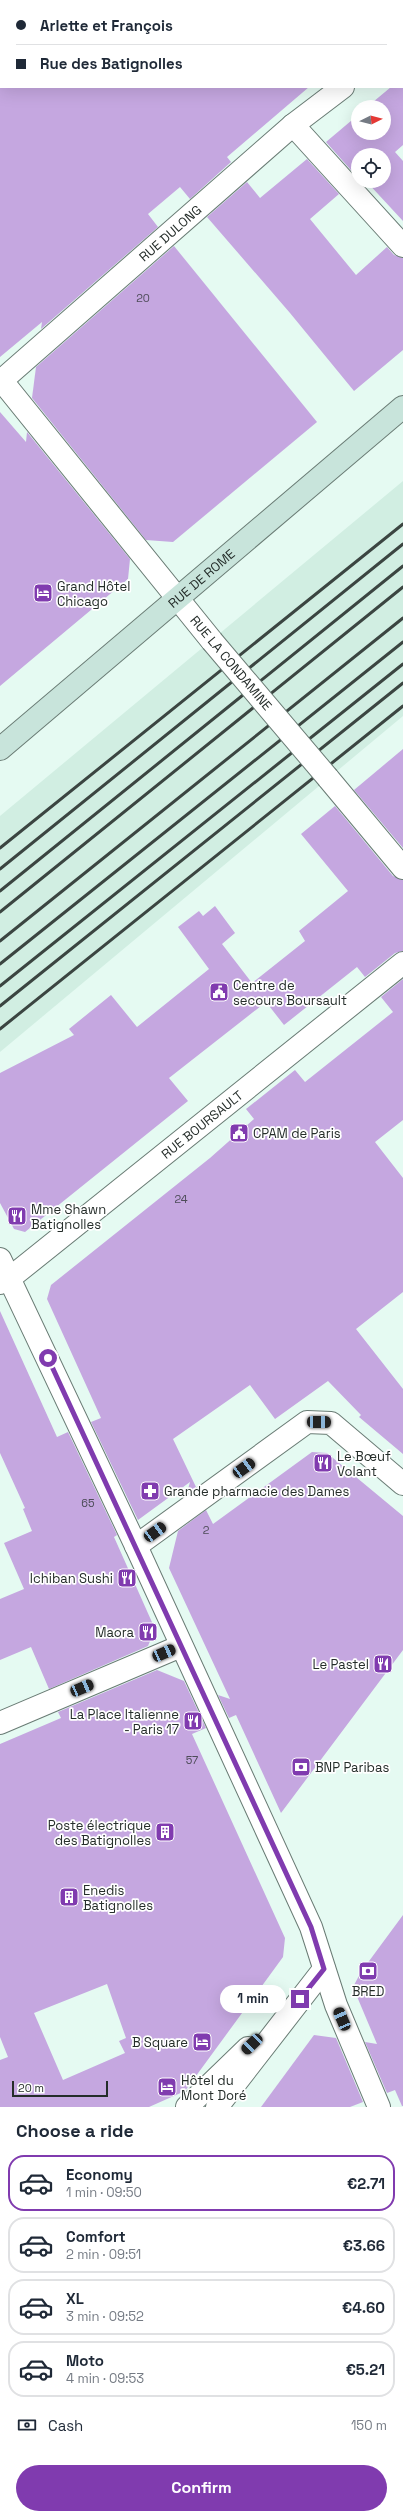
<!DOCTYPE html>
<html lang="en">
<head>
<meta charset="utf-8">
<style>
  body { margin:0; font-family:"Space Grotesk",sans-serif; background:#f2f2f3; color:#1f2937; height:100vh; display:flex; flex-direction:column; font-size:15px; white-space:nowrap }
  * { box-sizing:border-box; margin:0 }
  p { font-size:13px; color:#747a83 }
  .icon { flex:none; width:22px; height:22px; fill:none; stroke:currentColor; stroke-width:2; stroke-linecap:round; stroke-linejoin:round }
  .map { position:relative; height:2107px; overflow:hidden }
  .sheet { display:flex; flex-direction:column; background:#fff; flex:1 }
  .sheet>* { flex:none }
  .banner { position:absolute; left:0px; top:0px; width:403px; height:88px; box-shadow:0 4px 16px #0002; display:grid; align-content:center; height:88px; padding:0 16px; background:#fff }
  .needle { width:26px; rotate:84deg }
  .fabs { position:absolute; left:351px; top:100px; display:grid; gap:8px }
  .fabs a { display:grid; place-items:center; width:40px; height:40px; border-radius:50%; background:#fff; box-shadow:0 4px 16px #0002; font-size:20px }
  .scale { position:absolute; left:12px; bottom:10px; width:96px; box-sizing:border-box; padding-left:4px; border:2px solid #252d2a; border-top:0; font-size:11px; line-height:14px; white-space:nowrap; color:#252d2a; -webkit-text-stroke:3px #fff; paint-order:stroke }
  .end { position:absolute; width:18px; height:18px; margin:-9px; border:5px solid #803baf; background:#fff; box-shadow:0 0 0 2px #fff }
  .from { border-radius:50% }
  .bubble { position:absolute; height:28px; border-radius:14px; background:#fff; box-shadow:0 4px 16px #0002; font-size:13px; font-weight:800; line-height:28px; text-align:center }
  .car { position:absolute; width:12px; height:24px; margin:-12px -6px; border-radius:5px; box-shadow:0 0 3px 1px #0007; background:linear-gradient(#222 24%,#8ab4d8 0 40%,#222 0 76%,#8ab4d8 0 86%,#222 0) }
  .banner b { display:flex; align-items:center; gap:14px; height:38px; font-size:15px }
  .banner b+b { border-top:1px solid #e0e1e3 }
  .banner i { width:10px; height:10px; background:#1f2937 }
  ul { padding:0; list-style:none }
  li { display:flex; align-items:center; gap:12px; height:56px; margin:0 8px 6px; padding:0 8px; border:2px solid #e0e1e3; border-radius:16px }
  li div { flex:1 }
  li b { display:block; font-size:15px }
  li em { font-style:normal; font-weight:800 }
  li.current { border-color:#803baf }
  li>.icon { width:36px; height:36px; stroke-width:1.5 }
  h2 { padding:0 16px; font-size:18px; line-height:48px }
  .pay { display:flex; align-items:center; gap:10px; height:44px; padding:0 16px; font-size:15px }
  .pay p { margin-inline-start:auto }
  .button { display:flex; gap:8px; margin-top:auto; padding:8px 16px }
  .button a { flex:1; height:46px; border-radius:24px; background:#803baf; color:#fff; font-size:16px; font-weight:800; line-height:46px; text-align:center }
  .map>svg:first-child { display:block }
  .built { fill:#d1eee2 }
  .building { fill:#c5a7e0; fill-rule:evenodd }
  .lines { fill:none; stroke-linecap:round; stroke-linejoin:round }
  .minor-casing { stroke:#697b74; stroke-width:24 }
  .secondary-casing { stroke:#697b74; stroke-width:24 }
  .minor { stroke:#fff; stroke-width:22 }
  .secondary { stroke:#c8e4db; stroke-width:22 }
  .rail { stroke:#3b4541; stroke-width:3 }
  .minor-bridge-casing { stroke:#697b74; stroke-width:24; stroke-linecap:butt }
  .minor-bridge { stroke:#fff; stroke-width:22 }
  .route { stroke:#803baf; stroke-width:5 }
  .labels { text-anchor:middle; dominant-baseline:central; stroke-width:3.5; stroke-linejoin:round; paint-order:stroke }
  .number-label { font-size:11px; fill:#4d4c58 }
  .street-label { font-size:13px; fill:#252d2a; stroke:#fff }
  .poi-label { font-size:13px; fill:#252d2a; stroke:#fff; text-anchor:start }
</style>
</head>
<body>
<div class="map">
<svg width="403" height="2107" viewBox="0 0 403 2107">
  <rect width="100%" height="100%" fill="#e5faf2"/>
  <polygon class="built" points="403,481 403,716 0,1052 0,816"/>
  <g class="building">
    <polygon points="403,77 403,145 395,152 403,161 403,221 366,181 384,181 384,155 358,155 358,178 326,142 358,115 358,133 384,133 384,107 367,107 391,87 402,87"/>
    <polygon points="0,87 309,87 227,157 231,162 190,199 180,187 148,214 158,227 41,329 42,322 0,357"/>
    <polygon points="307,159 339,194 310,219 356,275 387,247 394,255 403,258 403,350 354,391 290,313 207,217 247,182 260,198"/>
    <polygon points="174,246 317,422 173,542 146,540 32,398 36,367"/>
    <polygon points="0,412 26,442 27,432 130,559 128,579 0,686"/>
    <polygon points="403,749 403,848 354,790"/>
    <polygon points="335,806 393,876 403,880 403,951 395,953 365,977 357,967 284,1025 266,1002 169,1078 188,1101 25,1232 14,1229 0,1203 0,1073 74,1035 69,1029 111,995 137,1027 209,969 178,927 199,911 203,916 215,906 235,933 222,944 252,983 305,941 299,931 348,891 301,834"/>
    <polygon points="403,979 403,1120 375,1142 403,1178 403,1292 356,1329 403,1389 403,1454 359,1417 361,1415 328,1381 275,1419 250,1385 173,1439 196,1487 187,1493 190,1482 138,1520 91,1422 101,1418 47,1299 51,1285 210,1158 254,1119 246,1109 295,1070 305,1082 393,1012 381,997"/>
    <polygon points="0,1311 57,1437 68,1432 117,1535 114,1537 155,1629 148,1646 49,1689 31,1647 0,1660 0,1599 24,1589 4,1543 32,1531 23,1509 25,1508 0,1453"/>
    <polygon points="312,1452 327,1453 403,1516 403,1650 281,1813 236,1715 229,1718 218,1695 230,1699 169,1568 178,1531 206,1510 213,1524"/>
    <path d="M 157,1670 L 184,1681 L 206,1728 L 192,1734 L 285,1938 L 283,1957 L 185,2091 L 149,2107 L 0,2107 L 0,2060 L 8,2057 L 0,2037 L 0,1744 L 61,1718 L 58,1712 ZM 107,1984 L 126,2038 L 119,2041 L 125,2053 L 63,2080 L 34,2013 Z"/>
    <polygon points="403,1915 403,2106 402,2106 395,2090 387,2093 365,2042 377,2044 353,1987 361,1972"/>
    <polygon points="314,2035 336,2038 363,2102 350,2107 261,2107"/>
  </g>
  <g class="lines">
    <defs>
      <g id="minor">
        <polyline points="335,0 336,1"/>
        <polyline points="402,40 403,39"/>
        <polyline points="293,125 403,246"/>
        <polyline points="2,381 212,641"/>
        <path id="s1" d="M 0,382 L 293,125 L 343,87"/>
        <polyline points="328,778 403,868"/>
        <polyline points="0,1259 136,1546 311,1927 336,2005 379,2107"/>
        <path id="s2" d="M 0,1283 L 10,1278 L 403,963"/>
        <polyline points="136,1546 307,1422 331,1423 403,1484"/>
        <polyline points="0,1723 181,1646"/>
        <polyline points="187,2107 248,2048"/>
        <polyline points="217,2107 324,1969"/>
      </g>
      <g id="secondary">
        <path id="s3" d="M 0,749 L 403,407"/>
      </g>
    </defs>
    <use href="#minor" class="minor-casing"/>
    <use href="#secondary" class="secondary-casing"/>
    <use href="#minor" class="minor"/>
    <use href="#secondary" class="secondary"/>
    <g class="rail">
      <polyline points="0,848 403,524"/>
      <polyline points="0,869 403,544"/>
      <polyline points="0,891 403,566"/>
      <polyline points="0,912 403,587"/>
      <polyline points="0,941 403,618"/>
      <polyline points="0,964 403,642"/>
      <polyline points="0,986 403,664"/>
      <polyline points="0,1006 403,683"/>
      <polyline points="0,1029 403,706"/>
    </g>
    <defs>
      <polyline id="minor-bridge" points="212,641 328,778"/>
    </defs>
    <use href="#minor-bridge" class="minor-bridge-casing"/>
    <use href="#minor-bridge" class="minor-bridge"/>
  </g>
  <g class="lines">
    <polyline class="route" points="48,1358 311,1927 324,1969 300,1999"/>
  </g>
  <defs>
    <symbol id="hotel-square" viewBox="-11 -11 22 22"><rect x="-9" y="-9" width="18" height="18" rx="4" fill="#803baf" stroke="#fff"/><path d="M-6-4.5h1.5V1H6V5H4.5V3h-9V5H-6ZM-4 0a1.8 1.8 0 1 1 3.6 0ZM.5 0V-2.5h3Q6-2.5 6 0Z" fill="#fff"/></symbol>
    <symbol id="civic-square" viewBox="-11 -11 22 22"><rect x="-9" y="-9" width="18" height="18" rx="4" fill="#803baf" stroke="#fff"/><path d="M-.6-6.5H3V-4.5H.6V-3L4-1V1h2V6H-6V1h2V-1L-.6-3ZM-1.2 2.5V6h2.4V2.5Z" fill="#fff"/></symbol>
    <symbol id="restaurant-square" viewBox="-11 -11 22 22"><rect x="-9" y="-9" width="18" height="18" rx="4" fill="#803baf" stroke="#fff"/><path d="M-5-6h1v4h1v-4h1v4h1v-4h1v5L-1.5 .5V6h-2V.5L-5-1ZM5-6V6H3V1.5H1.5Q1.5-4 5-6Z" fill="#fff"/></symbol>
    <symbol id="pharmacy-square" viewBox="-11 -11 22 22"><rect x="-9" y="-9" width="18" height="18" rx="4" fill="#803baf" stroke="#fff"/><path d="M-2-6h4v4h4v4h-4v4h-4v-4h-4v-4h4Z" fill="#fff"/></symbol>
    <symbol id="bank-square" viewBox="-11 -11 22 22"><rect x="-9" y="-9" width="18" height="18" rx="4" fill="#803baf" stroke="#fff"/><path d="M-6-4H6V4H-6ZM0-2.3a2.3 2.3 0 1 0 0 4.6a2.3 2.3 0 1 0 0-4.6Z" fill="#fff"/></symbol>
    <symbol id="building-square" viewBox="-11 -11 22 22"><rect x="-9" y="-9" width="18" height="18" rx="4" fill="#803baf" stroke="#fff"/><path d="M-4-6H4V6H1V3H-1V6H-4ZM-2.5-4.3h1.7v1.8h-1.7ZM.8-4.3h1.7v1.8H.8ZM-2.5-1h1.7V.8h-1.7ZM.8-1h1.7V.8H.8Z" fill="#fff"/></symbol>
  </defs>
  <g fill-rule="evenodd">
    <use href="#hotel-square" x="32" y="582" width="22" height="22"/>
    <use href="#civic-square" x="208" y="981" width="22" height="22"/>
    <use href="#civic-square" x="228" y="1122" width="22" height="22"/>
    <use href="#restaurant-square" x="6" y="1205" width="22" height="22"/>
    <use href="#restaurant-square" x="312" y="1452" width="22" height="22"/>
    <use href="#pharmacy-square" x="139" y="1480" width="22" height="22"/>
    <use href="#restaurant-square" x="116" y="1567" width="22" height="22"/>
    <use href="#restaurant-square" x="137" y="1621" width="22" height="22"/>
    <use href="#restaurant-square" x="372" y="1653" width="22" height="22"/>
    <use href="#restaurant-square" x="182" y="1710" width="22" height="22"/>
    <use href="#bank-square" x="290" y="1756" width="22" height="22"/>
    <use href="#building-square" x="154" y="1821" width="22" height="22"/>
    <use href="#building-square" x="58" y="1886" width="22" height="22"/>
    <use href="#bank-square" x="357" y="1960" width="22" height="22"/>
    <use href="#hotel-square" x="191" y="2031" width="22" height="22"/>
    <use href="#hotel-square" x="156" y="2076" width="22" height="22"/>
  </g>
  <g class="labels">
    <g class="number-label">
      <text x="143" y="298">20</text>
      <text x="181" y="1199">24</text>
      <text x="88" y="1503">65</text>
      <text x="206" y="1530">2</text>
      <text x="192" y="1760">57</text>
    </g>
    <g class="street-label">
      <text stroke="none"><textPath href="#s1" startOffset="226">RUE DULONG</textPath></text>
      <text stroke="none"><textPath href="#s3" startOffset="264">RUE DE ROME</textPath></text>
      <text transform="translate(231 663) rotate(50)">RUE LA CONDAMINE</text>
      <text stroke="none"><textPath href="#s2" startOffset="257">RUE BOURSAULT</textPath></text>
    </g>
    <g class="poi-label">
      <text x="57" y="586">Grand Hôtel<tspan x="57" dy="15">Chicago</tspan></text>
      <text x="233" y="985">Centre de<tspan x="233" dy="15">secours Boursault</tspan></text>
      <text x="253" y="1133">CPAM de Paris</text>
      <text x="31" y="1209">Mme Shawn<tspan x="31" dy="15">Batignolles</tspan></text>
      <text x="337" y="1456">Le Bœuf<tspan x="337" dy="15">Volant</tspan></text>
      <text x="164" y="1491">Grande pharmacie des Dames</text>
      <text x="113" y="1578" text-anchor="end">Ichiban Sushi</text>
      <text x="134" y="1632" text-anchor="end">Maora</text>
      <text x="369" y="1664" text-anchor="end">Le Pastel</text>
      <text x="179" y="1714" text-anchor="end">La Place Italienne<tspan x="179" dy="15">- Paris 17</tspan></text>
      <text x="315" y="1767">BNP Paribas</text>
      <text x="151" y="1825" text-anchor="end">Poste électrique<tspan x="151" dy="15">des Batignolles</tspan></text>
      <text x="83" y="1890">Enedis<tspan x="83" dy="15">Batignolles</tspan></text>
      <text x="368" y="1991" text-anchor="middle">BRED</text>
      <text x="188" y="2042" text-anchor="end">B Square</text>
      <text x="181" y="2080">Hôtel du<tspan x="181" dy="15">Mont Doré</tspan></text>
    </g>
  </g>
</svg>
<div class="fabs">
<a><svg class="needle" viewBox="-14 -14 28 28"><path d="M0-13l5 13h-10z" fill="#e53935"/><path d="M0 13l5-13h-10z" fill="#747a83"/></svg></a>
<a><svg class="icon" aria-label="locate" viewBox="0 0 24 24"><circle cx="12" cy="12" r="6"/><path d="M12 2v4M12 18v4M2 12h4M18 12h4"/></svg></a>
</div>
<div class="scale">20 m</div>
<i class="end from" style="left:48px;top:1358px"></i>
<i class="end" style="left:300px;top:1999px"></i>
<div class="bubble" style="left:220px;top:1985px;width:66px">1 min</div>
<i class="car" style="left:319px;top:1422px;rotate:91deg"></i>
<i class="car" style="left:244px;top:1468px;rotate:54deg"></i>
<i class="car" style="left:155px;top:1532px;rotate:54deg"></i>
<i class="car" style="left:164px;top:1653px;rotate:66deg"></i>
<i class="car" style="left:82px;top:1688px;rotate:67deg"></i>
<i class="car" style="left:342px;top:2019px;rotate:337deg"></i>
<i class="car" style="left:252px;top:2044px;rotate:226deg"></i>
<div class="banner">
<b><i class="from"></i>Arlette et François</b>
<b><i></i>Rue des Batignolles</b>
</div>
</div>
<section class="sheet">
<h2>Choose a ride</h2>
<ul>
<li class="current"><svg class="icon" aria-label="car" viewBox="0 0 24 24"><path d="M5 17H2v-5l4-1 3-4h7l3 4 3 1v5h-3M9 17h6M6 11h13"/><circle cx="7" cy="17" r="2"/><circle cx="17" cy="17" r="2"/></svg><div><b>Economy</b><p>1 min · 09:50</p></div><em>€2.71</em></li>
<li><svg class="icon" aria-label="car" viewBox="0 0 24 24"><path d="M5 17H2v-5l4-1 3-4h7l3 4 3 1v5h-3M9 17h6M6 11h13"/><circle cx="7" cy="17" r="2"/><circle cx="17" cy="17" r="2"/></svg><div><b>Comfort</b><p>2 min · 09:51</p></div><em>€3.66</em></li>
<li><svg class="icon" aria-label="car" viewBox="0 0 24 24"><path d="M5 17H2v-5l4-1 3-4h7l3 4 3 1v5h-3M9 17h6M6 11h13"/><circle cx="7" cy="17" r="2"/><circle cx="17" cy="17" r="2"/></svg><div><b>XL</b><p>3 min · 09:52</p></div><em>€4.60</em></li>
<li><svg class="icon" aria-label="car" viewBox="0 0 24 24"><path d="M5 17H2v-5l4-1 3-4h7l3 4 3 1v5h-3M9 17h6M6 11h13"/><circle cx="7" cy="17" r="2"/><circle cx="17" cy="17" r="2"/></svg><div><b>Moto</b><p>4 min · 09:53</p></div><em>€5.21</em></li>
</ul>
<div class="pay"><svg class="icon" aria-label="cash" viewBox="0 0 24 24"><path d="M3 7h18v10H3z"/><circle cx="12" cy="12" r="2"/></svg>Cash<p>150 m</p></div>
<div class="button"><a>Confirm</a></div>
</section>
</body>
</html>
